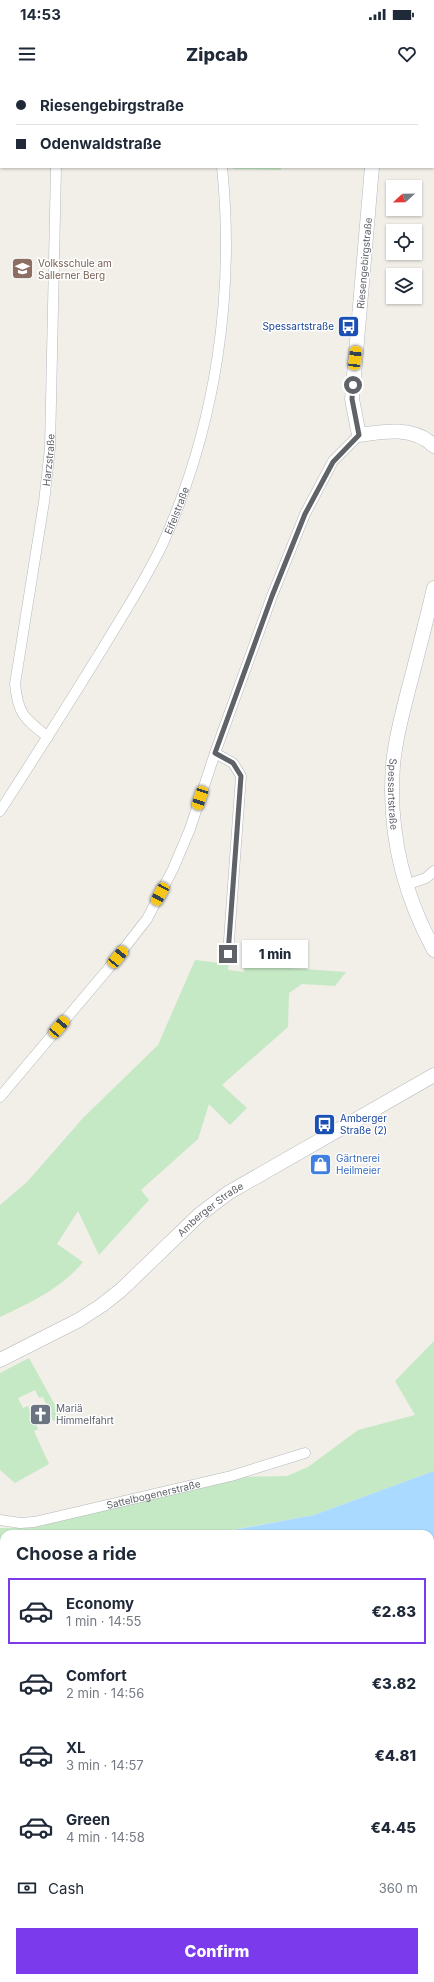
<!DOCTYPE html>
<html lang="en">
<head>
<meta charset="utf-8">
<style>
  body { margin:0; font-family:Inter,sans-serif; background:#f2f2f3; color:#1f2937; height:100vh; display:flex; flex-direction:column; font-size:15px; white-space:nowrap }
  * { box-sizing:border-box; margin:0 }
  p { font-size:13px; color:#747a83 }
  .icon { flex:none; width:22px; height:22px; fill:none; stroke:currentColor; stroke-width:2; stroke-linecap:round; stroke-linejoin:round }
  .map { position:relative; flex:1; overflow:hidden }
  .drawer { position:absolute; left:0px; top:1450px; width:434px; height:452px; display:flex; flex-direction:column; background:#fff; border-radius:12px 12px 0 0; box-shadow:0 1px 3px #0004 }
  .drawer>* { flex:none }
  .banner { position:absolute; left:0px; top:0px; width:434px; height:88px; box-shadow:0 1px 3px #0004; display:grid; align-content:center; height:88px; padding:0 16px; background:#fff }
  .needle { width:26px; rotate:248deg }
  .fabs { position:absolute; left:386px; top:100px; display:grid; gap:8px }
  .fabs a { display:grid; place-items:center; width:36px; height:36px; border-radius:0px; background:#fff; box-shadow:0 1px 3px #0004; font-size:20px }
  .end { position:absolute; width:18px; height:18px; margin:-9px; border:5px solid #5f6368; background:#fff; box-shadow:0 0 0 2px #fff }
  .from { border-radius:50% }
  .bubble { position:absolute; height:28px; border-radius:0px; background:#fff; box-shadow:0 1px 3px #0004; font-size:13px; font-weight:800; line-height:28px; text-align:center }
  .car { position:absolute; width:12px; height:24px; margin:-12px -6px; border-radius:5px; box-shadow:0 0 3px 1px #0007; background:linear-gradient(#f5c518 24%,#345 0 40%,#f5c518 0 76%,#345 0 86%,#f5c518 0) }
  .banner b { display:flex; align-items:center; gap:14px; height:38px; font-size:15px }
  .banner b+b { border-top:1px solid #e0e1e3 }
  .banner i { width:10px; height:10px; background:#1f2937 }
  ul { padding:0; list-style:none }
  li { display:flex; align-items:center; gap:12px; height:66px; margin:0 8px 6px; padding:0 8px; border:2px solid transparent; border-radius:0px }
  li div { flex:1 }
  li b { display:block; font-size:15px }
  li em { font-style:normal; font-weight:800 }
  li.on { border-color:#7c3aed }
  li>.icon { width:36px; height:36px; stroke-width:1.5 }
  h2 { padding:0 16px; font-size:18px; line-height:48px }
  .pay { display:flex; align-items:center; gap:10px; height:44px; padding:0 16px; font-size:15px }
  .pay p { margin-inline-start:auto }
  .primary-button { display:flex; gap:8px; margin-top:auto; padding:8px 16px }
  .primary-button a { flex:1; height:46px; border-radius:0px; background:#7c3aed; color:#fff; font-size:16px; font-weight:800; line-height:46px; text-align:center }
  .status { display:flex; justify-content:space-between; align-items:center; height:28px; padding:0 20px; background:#fff; direction:ltr }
  .status svg { height:11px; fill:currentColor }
  header { display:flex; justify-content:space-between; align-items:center; height:52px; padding:0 16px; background:#fff; font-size:18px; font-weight:800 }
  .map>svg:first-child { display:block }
  .green { fill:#c5e8c5 }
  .water { fill:#aadaff }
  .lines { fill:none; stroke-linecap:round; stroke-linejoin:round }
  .street-casing { stroke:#b5b8bc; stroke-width:11 }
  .secondary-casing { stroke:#b6babf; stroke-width:15 }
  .highway-casing { stroke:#f9ab00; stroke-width:19 }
  .street { stroke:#fff; stroke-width:10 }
  .secondary { stroke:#fff; stroke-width:14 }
  .highway { stroke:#fde293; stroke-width:18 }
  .route { stroke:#5f6368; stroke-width:5 }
  .labels { text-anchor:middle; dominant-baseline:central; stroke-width:3; stroke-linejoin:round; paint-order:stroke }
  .education-label { font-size:10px; fill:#785e54; stroke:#fff; text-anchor:start }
  .street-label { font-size:10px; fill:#5f6368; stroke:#fff }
  .transit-label { font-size:10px; fill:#164399; stroke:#fff; text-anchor:end }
  .shop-label { font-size:10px; fill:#366cbe; stroke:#fff; text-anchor:start }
  .worship-label { font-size:10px; fill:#5b616d; stroke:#fff; text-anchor:start }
</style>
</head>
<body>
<div class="status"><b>14:53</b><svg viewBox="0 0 49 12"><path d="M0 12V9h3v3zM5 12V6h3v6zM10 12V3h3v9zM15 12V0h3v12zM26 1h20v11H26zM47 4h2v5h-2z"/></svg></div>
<header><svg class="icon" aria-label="menu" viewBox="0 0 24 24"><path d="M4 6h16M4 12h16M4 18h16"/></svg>Zipcab<svg class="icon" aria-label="heart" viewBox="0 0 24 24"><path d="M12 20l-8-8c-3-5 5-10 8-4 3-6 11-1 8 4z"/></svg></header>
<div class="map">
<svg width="434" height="1902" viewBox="0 0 434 1902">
  <rect width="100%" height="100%" fill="#f1efe8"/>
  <g class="green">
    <polygon points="233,87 281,87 281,90 233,89"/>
    <path d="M 195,880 L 229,884 L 228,890 L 244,892 L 245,885 L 346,892 L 335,906 L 302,904 L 289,913 L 288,947 L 222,1005 L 247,1028 L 230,1045 L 209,1024 L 198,1059 L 141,1110 L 149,1120 L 99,1175 L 78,1131 L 57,1164 L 83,1182 C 62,1208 30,1223 0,1237 L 0,1125 L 27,1102 L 83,1038 L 158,965 Z"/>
    <polygon points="434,1261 434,1391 314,1435 210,1454 4,1454 4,1489 0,1489 0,1448 31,1448 247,1397 287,1396 308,1387 358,1350 415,1335 395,1301"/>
    <polygon points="29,1278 60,1334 57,1340 53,1341 43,1317 39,1318 35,1310 18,1318 23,1328 28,1326 38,1349 34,1351 49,1384 15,1403 0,1390 0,1293"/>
    <polygon points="434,1488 434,1694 430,1698 430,1489"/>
    <rect x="430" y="1786" width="4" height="40"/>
    <polygon points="4,1864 4,1898 27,1898 16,1902 0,1902 0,1865"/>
  </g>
  <g class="water">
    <polygon points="434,1391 434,1488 430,1489 430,1454 212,1454 314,1435"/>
    <rect x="0" y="1489" width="4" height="86"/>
  </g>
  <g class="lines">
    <defs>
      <g id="street">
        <polyline points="209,0 209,1"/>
        <path id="s1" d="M 48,657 C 25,639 18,635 15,604 L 44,422 L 50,368 L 56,87"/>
        <polyline points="215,673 233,683 241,696 228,874"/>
        <path id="s2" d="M 0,731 C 35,677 69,623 103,568 C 124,533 147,498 164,461 C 216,344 235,214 222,87"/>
        <polyline points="406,805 426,798 434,791"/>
        <polyline points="0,1017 108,889 147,839 173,789 190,749 215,673 272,516 305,434 333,381 359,355"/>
        <path id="s3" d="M 0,1440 L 20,1443 L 34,1442 L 231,1396 L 305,1373"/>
      </g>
      <g id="secondary">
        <polyline points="379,1 379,0"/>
        <path d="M 372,87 L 352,319 L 359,355 C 384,351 414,346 434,366"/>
        <path id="s4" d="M 434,508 C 426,542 417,577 408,611 C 402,635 395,660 393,685 C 388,750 403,813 434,870"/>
        <path id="s5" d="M 0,1280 L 79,1240 L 102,1225 L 121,1210 L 199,1135 L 228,1113 L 434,995"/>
      </g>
      <g id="highway">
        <polyline points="0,1647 4,1647"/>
        <polyline points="430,1837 434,1837"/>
        <polyline points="430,1858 434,1858"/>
        <polyline points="430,1881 434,1882"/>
        <polyline points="72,1902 84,1898"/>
        <polyline points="162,1902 184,1898"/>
      </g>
    </defs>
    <use href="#street" class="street-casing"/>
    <use href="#secondary" class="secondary-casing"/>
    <use href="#highway" class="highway-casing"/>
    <use href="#street" class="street"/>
    <use href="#secondary" class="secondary"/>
    <use href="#highway" class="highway"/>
  </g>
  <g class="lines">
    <polyline class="route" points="228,874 241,696 233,683 215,673 272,516 305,434 333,382 359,355 352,319 353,305"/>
  </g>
  <defs>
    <symbol id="school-square" viewBox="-11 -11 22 22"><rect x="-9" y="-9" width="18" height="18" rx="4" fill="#8d6e63" stroke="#fff"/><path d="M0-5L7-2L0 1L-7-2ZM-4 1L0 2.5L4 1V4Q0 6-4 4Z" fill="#fff"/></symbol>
    <symbol id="bus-square" viewBox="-11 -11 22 22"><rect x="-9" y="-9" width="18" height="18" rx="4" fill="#1a4fb4" stroke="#fff"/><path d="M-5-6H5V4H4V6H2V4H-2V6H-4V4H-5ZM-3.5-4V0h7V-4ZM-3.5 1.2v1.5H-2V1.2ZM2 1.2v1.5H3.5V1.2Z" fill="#fff"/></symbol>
    <symbol id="shop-square" viewBox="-11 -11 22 22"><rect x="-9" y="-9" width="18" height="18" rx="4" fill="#3f7fe0" stroke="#fff"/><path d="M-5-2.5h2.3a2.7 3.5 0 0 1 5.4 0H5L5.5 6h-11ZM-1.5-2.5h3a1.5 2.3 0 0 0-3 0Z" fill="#fff"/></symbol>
    <symbol id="church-square" viewBox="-11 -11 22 22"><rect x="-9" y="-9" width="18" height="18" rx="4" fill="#6b7280" stroke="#fff"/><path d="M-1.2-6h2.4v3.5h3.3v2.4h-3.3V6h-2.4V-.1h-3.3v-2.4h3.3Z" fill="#fff"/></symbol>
  </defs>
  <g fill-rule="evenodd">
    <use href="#school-square" x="10" y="176" width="25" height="25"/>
    <use href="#bus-square" x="336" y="234" width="25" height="25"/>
    <use href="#bus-square" x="312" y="1032" width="25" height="25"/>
    <use href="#shop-square" x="308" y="1072" width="25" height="25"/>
    <use href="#church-square" x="28" y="1322" width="25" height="25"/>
  </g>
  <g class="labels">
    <g class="education-label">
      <text x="38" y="183">Volksschule am<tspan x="38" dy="12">Sallerner Berg</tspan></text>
    </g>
    <g class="street-label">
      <text transform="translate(364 183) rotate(-85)">Riesengebirgstraße</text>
      <text stroke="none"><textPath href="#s1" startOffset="292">Harzstraße</textPath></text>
      <text stroke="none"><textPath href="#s2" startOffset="349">Eifelstraße</textPath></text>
      <text stroke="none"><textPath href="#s4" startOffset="211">Spessartstraße</textPath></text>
      <text stroke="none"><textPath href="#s5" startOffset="261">Amberger Straße</textPath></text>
      <text stroke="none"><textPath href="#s3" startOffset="157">Sattelbogenerstraße</textPath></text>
    </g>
    <g class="transit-label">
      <text x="334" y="246">Spessartstraße</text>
      <text x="340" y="1038" text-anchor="start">Amberger<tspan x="340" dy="12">Straße (2)</tspan></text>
    </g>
    <g class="shop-label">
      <text x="336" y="1078">Gärtnerei<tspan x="336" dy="12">Heilmeier</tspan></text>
    </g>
    <g class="worship-label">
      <text x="56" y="1328">Mariä<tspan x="56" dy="12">Himmelfahrt</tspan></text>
    </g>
  </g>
</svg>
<div class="fabs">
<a><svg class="needle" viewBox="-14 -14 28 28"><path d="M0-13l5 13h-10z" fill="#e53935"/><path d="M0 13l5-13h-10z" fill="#747a83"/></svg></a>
<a><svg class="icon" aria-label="locate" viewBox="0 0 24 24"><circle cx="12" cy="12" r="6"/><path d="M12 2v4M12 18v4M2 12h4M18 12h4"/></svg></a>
<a><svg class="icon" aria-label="layers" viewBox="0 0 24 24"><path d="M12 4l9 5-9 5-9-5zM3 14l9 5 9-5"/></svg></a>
</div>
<i class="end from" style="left:353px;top:305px"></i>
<i class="end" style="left:228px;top:874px"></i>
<div class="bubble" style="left:242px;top:860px;width:66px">1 min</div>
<i class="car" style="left:355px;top:278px;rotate:7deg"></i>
<i class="car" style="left:200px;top:718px;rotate:198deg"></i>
<i class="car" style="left:160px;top:814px;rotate:208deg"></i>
<i class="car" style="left:118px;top:877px;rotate:39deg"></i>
<i class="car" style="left:59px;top:947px;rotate:40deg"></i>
<div class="banner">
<b><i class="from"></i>Riesengebirgstraße</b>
<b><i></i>Odenwaldstraße</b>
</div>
<section class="drawer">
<h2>Choose a ride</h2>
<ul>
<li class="on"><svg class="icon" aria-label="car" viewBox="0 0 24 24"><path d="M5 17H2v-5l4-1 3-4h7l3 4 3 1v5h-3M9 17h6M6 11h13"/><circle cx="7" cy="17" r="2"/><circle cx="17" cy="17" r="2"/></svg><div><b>Economy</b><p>1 min · 14:55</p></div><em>€2.83</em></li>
<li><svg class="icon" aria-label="car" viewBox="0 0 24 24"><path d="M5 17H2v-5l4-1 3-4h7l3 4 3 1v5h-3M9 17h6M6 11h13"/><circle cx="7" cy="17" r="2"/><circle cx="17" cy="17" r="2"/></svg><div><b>Comfort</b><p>2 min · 14:56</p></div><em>€3.82</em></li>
<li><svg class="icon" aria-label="car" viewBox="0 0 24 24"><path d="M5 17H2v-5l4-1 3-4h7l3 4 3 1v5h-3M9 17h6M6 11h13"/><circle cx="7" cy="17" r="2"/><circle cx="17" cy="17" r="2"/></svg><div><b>XL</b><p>3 min · 14:57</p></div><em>€4.81</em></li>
<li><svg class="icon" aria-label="car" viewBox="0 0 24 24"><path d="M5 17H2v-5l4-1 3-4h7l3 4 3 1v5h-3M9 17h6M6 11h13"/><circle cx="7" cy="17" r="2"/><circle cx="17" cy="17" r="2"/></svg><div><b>Green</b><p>4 min · 14:58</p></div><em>€4.45</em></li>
</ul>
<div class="pay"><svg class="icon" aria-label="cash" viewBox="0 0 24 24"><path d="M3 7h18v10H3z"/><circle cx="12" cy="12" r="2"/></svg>Cash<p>360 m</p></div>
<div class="primary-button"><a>Confirm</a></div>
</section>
</div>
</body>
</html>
